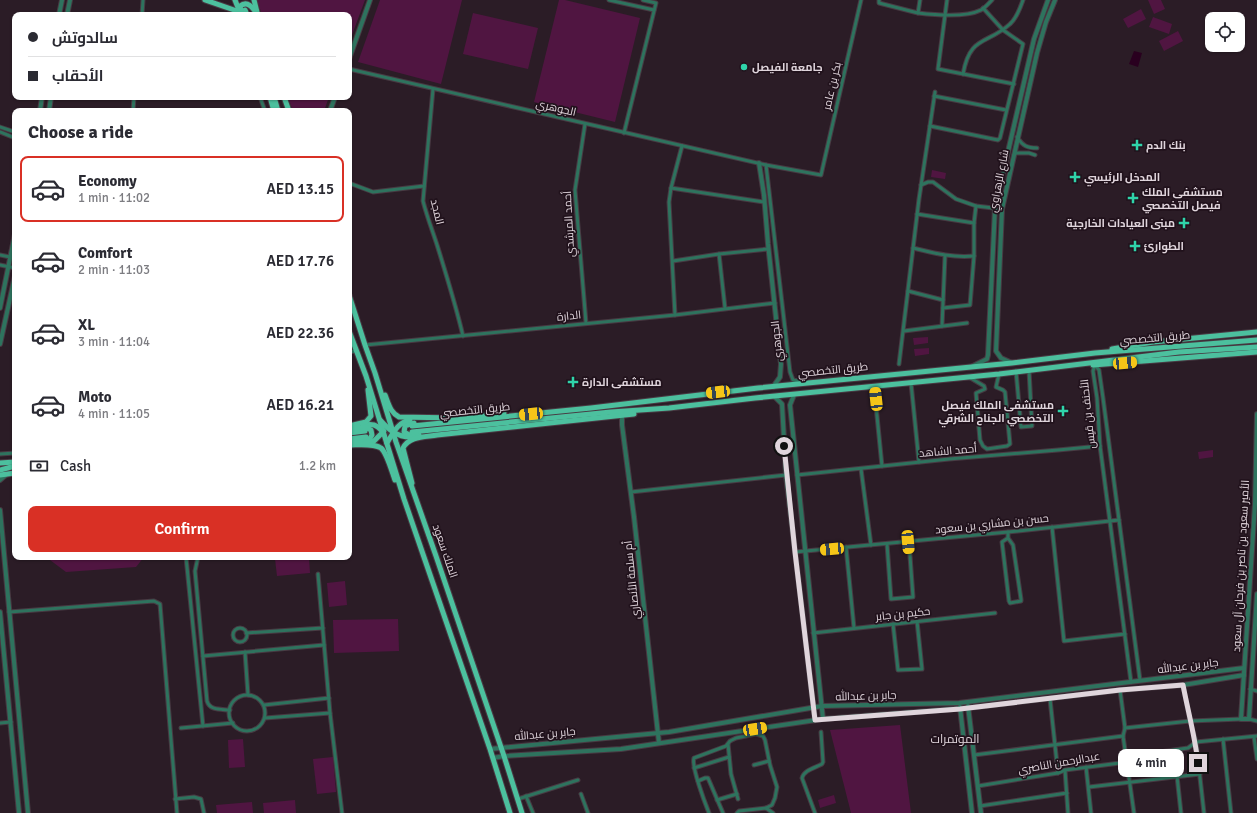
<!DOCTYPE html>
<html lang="en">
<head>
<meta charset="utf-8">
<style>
  body { margin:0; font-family:Signika,Cairo,sans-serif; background:#f7f7f7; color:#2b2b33; height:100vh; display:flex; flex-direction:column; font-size:15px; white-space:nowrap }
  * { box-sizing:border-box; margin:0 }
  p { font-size:13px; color:#7c7c81 }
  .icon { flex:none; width:22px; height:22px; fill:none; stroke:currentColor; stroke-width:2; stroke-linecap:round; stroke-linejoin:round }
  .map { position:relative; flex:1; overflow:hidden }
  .side { position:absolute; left:12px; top:108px; width:340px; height:452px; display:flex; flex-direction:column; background:#fff; border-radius:8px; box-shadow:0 1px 3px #0004 }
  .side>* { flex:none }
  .banner { position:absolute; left:12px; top:12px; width:340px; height:88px; border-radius:8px; box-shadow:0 1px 3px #0004; display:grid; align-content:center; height:88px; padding:0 16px; background:#fff }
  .tools { position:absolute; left:1205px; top:12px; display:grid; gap:8px }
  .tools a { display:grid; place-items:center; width:40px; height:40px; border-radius:8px; background:#fff; box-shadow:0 1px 3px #0004; font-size:20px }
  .end { position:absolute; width:18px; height:18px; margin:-9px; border:5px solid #e0d5dc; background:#111; box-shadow:0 0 0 2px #111 }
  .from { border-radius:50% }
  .bubble { position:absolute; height:28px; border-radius:8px; background:#fff; box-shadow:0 1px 3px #0004; font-size:13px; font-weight:600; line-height:28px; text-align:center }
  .car { position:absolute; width:12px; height:24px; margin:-12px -6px; border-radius:5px; box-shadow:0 0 3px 1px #0007; background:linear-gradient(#f5c518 24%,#345 0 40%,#f5c518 0 76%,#345 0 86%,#f5c518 0) }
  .banner b { display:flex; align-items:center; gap:14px; height:38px; font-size:15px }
  .banner b+b { border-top:1px solid #e1e1e2 }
  .banner i { width:10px; height:10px; background:#2b2b33 }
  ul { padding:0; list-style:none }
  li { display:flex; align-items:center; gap:12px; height:66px; margin:0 8px 6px; padding:0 8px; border:2px solid transparent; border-radius:8px }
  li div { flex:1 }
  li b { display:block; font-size:15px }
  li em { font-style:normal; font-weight:600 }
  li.selected { border-color:#d93025 }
  li>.icon { width:36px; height:36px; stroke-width:1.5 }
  h2 { padding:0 16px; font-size:18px; line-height:48px }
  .pay { display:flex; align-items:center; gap:10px; height:44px; padding:0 16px; font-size:15px }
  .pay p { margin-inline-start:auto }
  .primary-button { display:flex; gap:8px; margin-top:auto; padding:8px 16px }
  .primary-button a { flex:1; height:46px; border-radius:8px; background:#d93025; color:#fff; font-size:16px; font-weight:600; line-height:46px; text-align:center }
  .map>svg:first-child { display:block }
  .green { fill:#501541 }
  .water { fill:#29001f }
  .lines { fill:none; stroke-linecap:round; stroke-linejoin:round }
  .primary-tunnel { stroke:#463841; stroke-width:5; stroke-dasharray:5 2.5; stroke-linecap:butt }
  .minor-casing { stroke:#483a43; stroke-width:5 }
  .tertiary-casing { stroke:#483a43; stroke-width:6 }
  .primary-casing { stroke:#483a43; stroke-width:7 }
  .minor { stroke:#2e735e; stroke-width:3 }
  .tertiary { stroke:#2e735e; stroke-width:4 }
  .primary { stroke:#4cc09e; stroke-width:5 }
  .route { stroke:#e0d5dc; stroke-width:5 }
  .poi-dot { fill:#2fd4aa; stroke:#21121c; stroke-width:1.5 }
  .labels { text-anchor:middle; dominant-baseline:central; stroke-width:3.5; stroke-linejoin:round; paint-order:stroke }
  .poi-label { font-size:11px; font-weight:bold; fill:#e0d5dc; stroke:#21121c; text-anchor:start }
  .street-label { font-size:11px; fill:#e0d5dc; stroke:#21121c }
  .neighbourhood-label { font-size:12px; fill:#e0d5dc; stroke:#21121c }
</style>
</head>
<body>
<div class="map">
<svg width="1257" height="813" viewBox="0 0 1257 813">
  <rect width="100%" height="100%" fill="#2b1c26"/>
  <g class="green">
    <polygon points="257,0 365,0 349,43 349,15 262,15"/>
    <polygon points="380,0 462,0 441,84 358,62"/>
    <polygon points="559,0 565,0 640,18 615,122 534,102"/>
    <polygon points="1148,0 1161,0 1165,9 1154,14"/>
    <polygon points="1141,9 1146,19 1128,28 1123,19"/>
    <polygon points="473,13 538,28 528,69 463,54"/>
    <polygon points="1153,17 1172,24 1169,34 1149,27"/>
    <polygon points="1178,31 1183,41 1164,51 1159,41"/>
    <polygon points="288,97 329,97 324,111 293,111"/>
    <polygon points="932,170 946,173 945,179 931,177"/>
    <polygon points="928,337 928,343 914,345 913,338"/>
    <polygon points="929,348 929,354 915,356 914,349"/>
    <polygon points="1213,450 1213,457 1199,459 1198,452"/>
    <polygon points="46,557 144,557 136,567 66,572"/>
    <polygon points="296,557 309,557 310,573 277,576 275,559"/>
    <polygon points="345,581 347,605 329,607 327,583"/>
    <polygon points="398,619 399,651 334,653 333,620"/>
    <polygon points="900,725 911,813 851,813 830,730"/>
    <polygon points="243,739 245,767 229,768 228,740"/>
    <polygon points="333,757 336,792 317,794 313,759"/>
    <polygon points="834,795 836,803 820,808 818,800"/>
    <polygon points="295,800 296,813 264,813 263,803"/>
    <polygon points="252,802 253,813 217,813 216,805"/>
  </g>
  <polygon class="water" points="1134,51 1142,53 1138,67 1129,64"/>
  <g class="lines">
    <polyline class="primary-tunnel" points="369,436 412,432"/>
    <defs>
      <g id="minor">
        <polyline points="609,0 654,10"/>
        <polyline points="879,0 879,3 918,13 920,0"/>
        <polyline points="947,0 938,69 1014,84"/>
        <path d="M 918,13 C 935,15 965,18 981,10 C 985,8 989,3 992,0"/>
        <polyline points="142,15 143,0"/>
        <polyline points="349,69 766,165 790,372 793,380 804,382"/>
        <path d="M 963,74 C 970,35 987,45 1010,24 C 1017,18 1020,8 1023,0"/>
        <path d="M 433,89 L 423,201 C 427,217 433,232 438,248 C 447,277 456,306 463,336"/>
        <polyline points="934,96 1006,110"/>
        <polyline points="260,97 265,111"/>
        <polyline points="133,111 134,97"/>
        <polyline points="585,124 575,190 586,323"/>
        <polyline points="930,126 998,140 1000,138 1023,44 1003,30 983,8"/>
        <polyline points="0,127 15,132"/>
        <polyline points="0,132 15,138"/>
        <polyline points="624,133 656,3 643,0"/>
        <path d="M 1017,137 C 1023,146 1027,148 1037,148"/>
        <polyline points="1014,155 1016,153 1029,153 1035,155"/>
        <polyline points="766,165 821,175 861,0"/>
        <polyline points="349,183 373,192 424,186"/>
        <polyline points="921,185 928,182 933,182 956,199 976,206 1002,209"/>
        <polyline points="671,188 764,202"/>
        <polyline points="917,214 974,223"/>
        <path d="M 913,248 C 934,253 952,258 974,256"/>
        <polyline points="719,254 725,308"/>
        <polyline points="0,255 15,258"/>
        <polyline points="673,261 719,254 768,249"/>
        <polyline points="0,265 15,268"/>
        <polyline points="908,291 943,300"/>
        <polyline points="943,308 970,305 974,256 974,223 976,206"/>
        <polyline points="675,315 669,202 671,188 682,146"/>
        <polyline points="942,326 945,256"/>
        <polyline points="904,331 967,323"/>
        <polyline points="365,345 675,315 775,303"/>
        <polyline points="349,352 356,351"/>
        <polyline points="899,364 919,199 935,92"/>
        <polyline points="1095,365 1093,371 1097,398 1100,446 1131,682"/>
        <polyline points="1095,365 1099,370 1103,398 1140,680"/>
        <polyline points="1016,371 1021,427 1032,426 1029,370"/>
        <polyline points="969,377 984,386 985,389 976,393 980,440 983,446 987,449 1007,446 1010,444 1005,392 1003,390 996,387 999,374"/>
        <polyline points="911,383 919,462"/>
        <polyline points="874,386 882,466"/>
        <polyline points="0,454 15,453"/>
        <polyline points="861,469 871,545"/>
        <polyline points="797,475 949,459 1058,450 1100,446"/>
        <polyline points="631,492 786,475"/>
        <polyline points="1052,527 1064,641 1125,634"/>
        <polyline points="1008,532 1008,538 1013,545 1021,599 1021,601 1010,603 1009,601 1002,542 1008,538"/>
        <polyline points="887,544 891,599 913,597 909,542"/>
        <polyline points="846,547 854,628"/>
        <polyline points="795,552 1008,532 1119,520"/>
        <polyline points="186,557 203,726"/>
        <path d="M 198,557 L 195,571 L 207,701 C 210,711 221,709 230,710"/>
        <polyline points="318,574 330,713 342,813"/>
        <polyline points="9,612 154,601 160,604 177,813"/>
        <polyline points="893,624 898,670 922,669 917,621"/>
        <circle cx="240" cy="635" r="7"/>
        <polyline points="246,633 323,628"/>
        <polyline points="813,633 995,613"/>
        <polyline points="245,652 248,695"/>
        <polyline points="203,656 324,645"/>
        <polyline points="1183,685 1190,721 1196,742 1204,813"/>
        <polyline points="1250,689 1257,691"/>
        <polyline points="1120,690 1125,728 1123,736 1134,813"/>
        <circle cx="247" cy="713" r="18"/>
        <polyline points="1050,699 1058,773"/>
        <polyline points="264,705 329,698"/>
        <polyline points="265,718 330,713"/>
        <polyline points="1249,719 1257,721"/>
        <polyline points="0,723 11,722"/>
        <polyline points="181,728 233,723"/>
        <polyline points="1125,728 1190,721 1241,719"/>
        <polyline points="1254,737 1257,759"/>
        <polyline points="1223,739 1231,813"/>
        <polyline points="728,744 731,774 738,799"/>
        <polyline points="974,755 1123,736"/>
        <polyline points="754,765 769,761"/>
        <polyline points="1086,767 1091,813"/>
        <polyline points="694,768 729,757"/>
        <polyline points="1065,770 1068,813"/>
        <polyline points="1177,776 1181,813"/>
        <polyline points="698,781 705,778 708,778 723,813"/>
        <polyline points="978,786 1058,773 1065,770 1128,762 1131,756 1188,748 1196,742 1257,736"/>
        <polyline points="1089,787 1200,774"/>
        <polyline points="581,794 588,813"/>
        <polyline points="526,796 533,813"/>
        <polyline points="175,799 194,797 201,799 204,813"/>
        <polyline points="518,799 578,780"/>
        <polyline points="717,800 737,794"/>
        <polyline points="980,806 1067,793"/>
        <path d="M 709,813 C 705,803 691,766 694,758 L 726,746 L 730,741 L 736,738 L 756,734 L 763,736 L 765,740 L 770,765 L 777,787 L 775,798 L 772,805 L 766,808"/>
        <polyline points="737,813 739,811 766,808 773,813"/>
        <path d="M 815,813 L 802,778 C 804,770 815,768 822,764 L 823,762 L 821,732"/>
      </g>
      <g id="tertiary">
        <polyline points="59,15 62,0"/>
        <polyline points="67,15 70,0"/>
        <polyline points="349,59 370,0"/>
        <polyline points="40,111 42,97"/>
        <polyline points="49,111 51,97"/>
        <polyline points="330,111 335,97"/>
        <polyline points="759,163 764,195 768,244 781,364 780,377 773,387"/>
        <polyline points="0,308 15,234"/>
        <polyline points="0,344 15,276"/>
        <polyline points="1012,363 1001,358 996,351 1002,209 1037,53 1046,22 1055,0"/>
        <polyline points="973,366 987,359 988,355 995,208 1034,39 1048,0"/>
        <polyline points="794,395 790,405 823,719"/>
        <polyline points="775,397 782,404 786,475 815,720"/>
        <polyline points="1257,414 1255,504 1241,719 1249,719 1257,594"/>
        <polyline points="622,415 622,425 634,517 659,743"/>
        <polyline points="0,480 7,474"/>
        <polyline points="0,510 28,813"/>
        <polyline points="0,612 19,813"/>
        <polyline points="968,706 981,813"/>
        <polyline points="960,707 972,813"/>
        <polyline points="490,749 669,732 822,706 959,703 1244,668"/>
        <polyline points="493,758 504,756 621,749 823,719 968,708 1120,690 1183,685 1244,675"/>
      </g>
      <g id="primary">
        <polyline points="205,0 237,11 239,15"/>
        <polyline points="235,0 239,10"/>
        <polyline points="254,0 257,12"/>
        <polyline points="245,10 247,15"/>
        <path d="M 242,14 L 240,6 C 248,0 253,8 258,15"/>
        <polyline points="270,97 274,111"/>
        <polyline points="274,97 278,111"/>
        <polyline points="284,97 289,111"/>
        <polyline points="349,295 365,345 375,373 396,442 436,556 504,756 522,813"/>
        <polyline points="349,331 366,376 404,499 490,749 510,813"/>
        <polyline points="1112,349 1153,342 1257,332"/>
        <polyline points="1093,365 1257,352"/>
        <path d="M 385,395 C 389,405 390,412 399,417 L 457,418 L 504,413"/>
        <path d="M 380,420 C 388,429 397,437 410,437"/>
        <polyline points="414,423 405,426 404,432 411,436 419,435"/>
        <path d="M 363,425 C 373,424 376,424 382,431"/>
        <polyline points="349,426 366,422 371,416 368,390"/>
        <polyline points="412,426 591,408 758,388 1012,363 1095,353 1257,340"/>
        <polyline points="352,428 367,428 371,430 372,435 369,440 352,443"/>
        <polyline points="412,432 611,412 669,408 755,398 999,374 1179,352 1257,347"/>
        <polyline points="349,433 365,431"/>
        <polyline points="349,439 366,437"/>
        <polyline points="365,443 374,441 384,431"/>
        <path d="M 387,443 C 393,433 398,422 410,420"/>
        <path d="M 349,445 C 358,445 373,443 381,448 C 387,453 392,472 395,480"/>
        <polyline points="0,463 15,462"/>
        <polyline points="0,470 15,466"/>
        <polyline points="0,475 15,473"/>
        <path d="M 412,483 L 403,448 C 409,436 425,437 437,435 L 634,414"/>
      </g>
    </defs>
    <use href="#minor" class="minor-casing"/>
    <use href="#tertiary" class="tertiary-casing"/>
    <use href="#primary" class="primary-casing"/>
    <use href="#minor" class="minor"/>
    <use href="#tertiary" class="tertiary"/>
    <use href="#primary" class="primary"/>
  </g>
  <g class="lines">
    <path class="route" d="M 784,446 L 795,552 L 815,720 L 960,709 L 1120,690 L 1183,685 C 1188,711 1195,737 1198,763"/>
  </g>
  <g class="poi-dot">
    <circle cx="744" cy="67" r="4"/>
    <path d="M1135 139h4v4h4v4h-4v4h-4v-4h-4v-4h4z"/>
    <path d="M1073 171h4v4h4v4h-4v4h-4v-4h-4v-4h4z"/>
    <path d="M1131 192h4v4h4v4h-4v4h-4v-4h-4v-4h4z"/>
    <path d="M1182 217h4v4h4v4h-4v4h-4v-4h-4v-4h4z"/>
    <path d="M1133 240h4v4h4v4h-4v4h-4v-4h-4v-4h4z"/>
    <path d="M571 376h4v4h4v4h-4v4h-4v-4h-4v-4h4z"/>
    <path d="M1061 405h4v4h4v4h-4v4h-4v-4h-4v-4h4z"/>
  </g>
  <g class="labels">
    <g class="poi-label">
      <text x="752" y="67">جامعة الفيصل</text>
      <text x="1146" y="145">بنك الدم</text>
      <text x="1084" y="177">المدخل الرئيسي</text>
      <text x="1142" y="192">مستشفى الملك<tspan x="1142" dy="13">فيصل التخصصي</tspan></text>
      <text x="1175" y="223" text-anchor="end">مبنى العيادات الخارجية</text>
      <text x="1144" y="246">الطوارئ</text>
      <text x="582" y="382">مستشفى الدارة</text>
      <text x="1054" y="405" text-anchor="end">مستشفى الملك فيصل<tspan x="1054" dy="13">التخصصي الجناح الشرقي</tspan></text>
    </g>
    <g class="street-label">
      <text transform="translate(832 86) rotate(-77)">بكر بن عامر</text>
      <text transform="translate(556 108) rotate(13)">الجوهري</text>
      <text transform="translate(999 181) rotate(-79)">شارع الزهراوي</text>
      <text transform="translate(437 212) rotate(76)">المجد</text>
      <text transform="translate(569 224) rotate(-93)">أحمد المرشدي</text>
      <text transform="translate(569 316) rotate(-6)">الدارة</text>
      <text transform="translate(1155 338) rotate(-5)">طريق التخصصي</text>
      <text transform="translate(777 341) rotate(-96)">الجوهري</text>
      <text transform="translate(833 370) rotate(-6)">طريق التخصصي</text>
      <text transform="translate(475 410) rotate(-6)">طريق التخصصي</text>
      <text transform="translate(1088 414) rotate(-96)">الأحنف بن قيس</text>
      <text transform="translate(948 451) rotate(-5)">أحمد الشاهد</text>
      <text transform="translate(992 524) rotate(-6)">حسن بن مشاري بن سعود</text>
      <text transform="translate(445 551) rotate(71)">الملك سعود</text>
      <text transform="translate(1241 566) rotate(-87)">الأمير سعود بن ناصر بن فرحان آل سعود</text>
      <text transform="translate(632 580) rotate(-96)">أم سلمة الأنصاري</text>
      <text transform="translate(903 614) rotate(-6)">حكيم بن جابر</text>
      <text transform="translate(1188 666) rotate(-7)">جابر بن عبدالله</text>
      <text transform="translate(866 696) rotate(-2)">جابر بن عبدالله</text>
      <text transform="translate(545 734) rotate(-5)">جابر بن عبدالله</text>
      <text transform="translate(1059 763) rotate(-10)">عبدالرحمن الناصري</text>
    </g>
    <g class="neighbourhood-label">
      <text x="955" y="739">الموتمرات</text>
    </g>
  </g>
</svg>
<div class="tools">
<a><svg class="icon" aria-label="locate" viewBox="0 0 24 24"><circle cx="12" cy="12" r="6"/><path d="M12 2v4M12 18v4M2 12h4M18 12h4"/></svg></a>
</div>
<i class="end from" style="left:784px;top:446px"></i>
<i class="end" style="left:1198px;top:763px"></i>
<div class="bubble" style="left:1118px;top:749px;width:66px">4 min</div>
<i class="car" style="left:1125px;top:363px;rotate:85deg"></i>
<i class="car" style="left:718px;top:392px;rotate:263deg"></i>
<i class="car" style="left:876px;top:399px;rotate:354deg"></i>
<i class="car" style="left:531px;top:414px;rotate:264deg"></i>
<i class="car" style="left:908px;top:542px;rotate:175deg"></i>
<i class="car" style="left:832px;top:549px;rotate:265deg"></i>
<i class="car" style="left:755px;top:729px;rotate:81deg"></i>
<div class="banner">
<b><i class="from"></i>سالدوتش</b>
<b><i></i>الأحقاب</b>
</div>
<section class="side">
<h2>Choose a ride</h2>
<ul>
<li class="selected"><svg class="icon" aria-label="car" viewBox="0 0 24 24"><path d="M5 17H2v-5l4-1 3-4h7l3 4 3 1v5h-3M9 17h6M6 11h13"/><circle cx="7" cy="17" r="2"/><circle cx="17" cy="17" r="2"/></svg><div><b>Economy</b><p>1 min · 11:02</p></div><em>AED 13.15</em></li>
<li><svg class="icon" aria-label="car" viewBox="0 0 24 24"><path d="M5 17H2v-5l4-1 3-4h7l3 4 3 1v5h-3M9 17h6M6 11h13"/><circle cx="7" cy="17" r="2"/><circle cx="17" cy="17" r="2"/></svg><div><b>Comfort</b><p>2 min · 11:03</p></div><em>AED 17.76</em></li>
<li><svg class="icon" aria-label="car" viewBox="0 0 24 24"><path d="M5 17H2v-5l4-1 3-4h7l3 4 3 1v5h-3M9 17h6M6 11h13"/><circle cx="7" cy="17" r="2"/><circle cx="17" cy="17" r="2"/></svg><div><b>XL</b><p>3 min · 11:04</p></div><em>AED 22.36</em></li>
<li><svg class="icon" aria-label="car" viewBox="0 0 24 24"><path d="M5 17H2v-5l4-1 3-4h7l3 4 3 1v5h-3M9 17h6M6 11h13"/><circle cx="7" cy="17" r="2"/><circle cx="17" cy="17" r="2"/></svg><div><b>Moto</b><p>4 min · 11:05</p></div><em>AED 16.21</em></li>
</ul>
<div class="pay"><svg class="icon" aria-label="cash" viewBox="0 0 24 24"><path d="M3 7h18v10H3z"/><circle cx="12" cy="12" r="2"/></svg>Cash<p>1.2 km</p></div>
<div class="primary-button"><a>Confirm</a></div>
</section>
</div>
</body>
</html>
